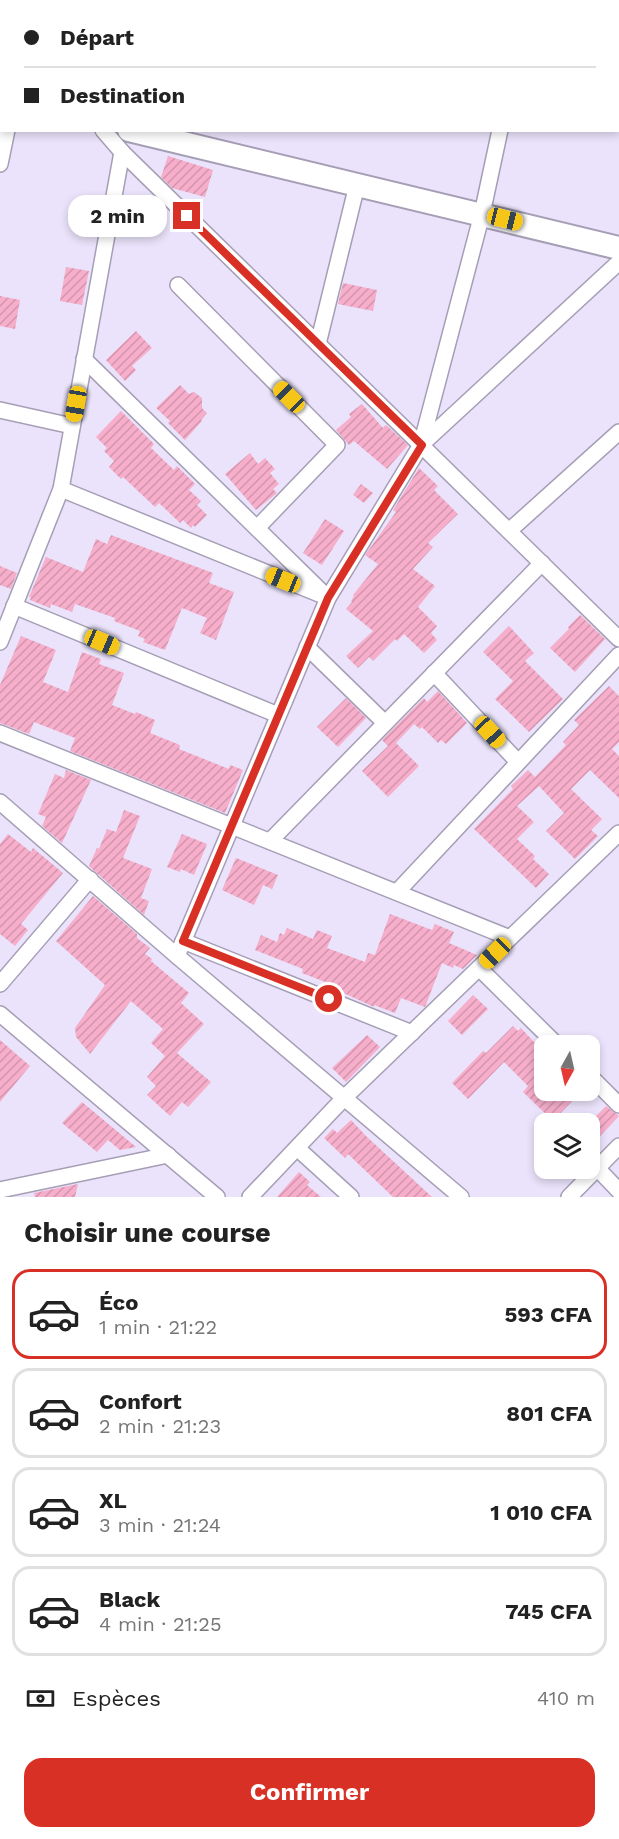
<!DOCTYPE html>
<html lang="fr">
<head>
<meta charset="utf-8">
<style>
  body { margin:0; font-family:"Work Sans",sans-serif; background:#f2f2f2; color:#222; height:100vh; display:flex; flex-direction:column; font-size:22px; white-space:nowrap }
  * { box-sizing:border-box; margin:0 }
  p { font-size:20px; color:#767676 }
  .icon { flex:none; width:33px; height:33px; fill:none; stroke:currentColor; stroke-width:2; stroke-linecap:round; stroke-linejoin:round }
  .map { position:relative; height:1197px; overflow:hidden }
  .side { display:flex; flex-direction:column; background:#fff; flex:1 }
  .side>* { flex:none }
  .hud { position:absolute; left:0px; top:0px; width:620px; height:132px; box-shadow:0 3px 9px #0003; display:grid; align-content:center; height:132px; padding:0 24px; background:#fff }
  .needle { width:39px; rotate:188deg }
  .buttons { position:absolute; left:534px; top:1035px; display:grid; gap:12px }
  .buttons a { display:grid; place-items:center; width:66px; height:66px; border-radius:12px; background:#fff; box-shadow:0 3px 9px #0003; font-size:30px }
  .end { position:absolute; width:27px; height:27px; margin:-14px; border:8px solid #d93025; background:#fff; box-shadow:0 0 0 3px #fff }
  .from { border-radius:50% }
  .bubble { position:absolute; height:42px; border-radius:18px; background:#fff; box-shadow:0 3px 9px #0003; font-size:20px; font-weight:700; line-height:42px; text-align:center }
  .car { position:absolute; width:18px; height:36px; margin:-18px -9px; border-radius:8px; box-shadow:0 0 4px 2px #0007; background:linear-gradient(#f5c518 24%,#345 0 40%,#f5c518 0 76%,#345 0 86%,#f5c518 0) }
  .hud b { display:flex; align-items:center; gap:21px; height:57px; font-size:22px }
  .hud b+b { border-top:2px solid #e0e0e0 }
  .hud i { width:15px; height:15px; background:#222 }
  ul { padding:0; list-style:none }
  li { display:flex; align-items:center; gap:18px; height:90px; margin:0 12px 9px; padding:0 12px; border:3px solid #e0e0e0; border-radius:18px }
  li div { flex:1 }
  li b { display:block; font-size:22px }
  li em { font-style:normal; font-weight:700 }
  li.selected { border-color:#d93025 }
  li>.icon { width:54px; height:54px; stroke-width:1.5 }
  h2 { padding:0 24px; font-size:27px; line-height:72px }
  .pay { display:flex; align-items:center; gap:15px; height:66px; padding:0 24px; font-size:22px }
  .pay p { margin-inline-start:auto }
  .primary-button { display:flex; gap:12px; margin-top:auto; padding:12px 24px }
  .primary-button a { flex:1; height:69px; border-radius:18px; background:#d93025; color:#fff; font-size:24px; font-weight:700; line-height:69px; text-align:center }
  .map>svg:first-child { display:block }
  .building { fill:url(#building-hatch) }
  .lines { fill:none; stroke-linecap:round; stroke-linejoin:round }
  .street-casing { stroke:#a59eb5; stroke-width:18 }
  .secondary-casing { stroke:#a59eb5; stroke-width:26 }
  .street { stroke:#fff; stroke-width:15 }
  .secondary { stroke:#fff; stroke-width:22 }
  .route { stroke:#d93025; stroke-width:8 }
</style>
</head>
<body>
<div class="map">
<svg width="619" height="1197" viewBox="0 0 619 1197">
  <defs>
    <pattern id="building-hatch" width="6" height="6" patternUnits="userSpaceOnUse" patternTransform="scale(1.5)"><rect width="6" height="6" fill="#f6aeca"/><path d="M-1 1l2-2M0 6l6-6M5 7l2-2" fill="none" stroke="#d295ad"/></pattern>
  </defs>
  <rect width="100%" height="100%" fill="#eae3fb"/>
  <g class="building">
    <polygon points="168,156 213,170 205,197 172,188 161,177"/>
    <polygon points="66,267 89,271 82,305 60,301"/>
    <polygon points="343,283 377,290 373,311 338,304"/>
    <polygon points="0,296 20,300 15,329 0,326"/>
    <polygon points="136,331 152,348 132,366 136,370 125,381 106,360"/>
    <polygon points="180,385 189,394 194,392 202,398 202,408 207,413 201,420 202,421 185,440 168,423 170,421 156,408"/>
    <polygon points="362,404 383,428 386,425 408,445 387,469 354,441 349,445 336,430 351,417 349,414"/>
    <polygon points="121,411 154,444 151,448 174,470 177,466 195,484 189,490 201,501 197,505 207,515 195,527 193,525 191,528 183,520 180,523 159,503 155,507 123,477 121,479 109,467 114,461 104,451 107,448 96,437"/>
    <polygon points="250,453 258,464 265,458 275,469 270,473 279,484 273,489 277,493 256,510 225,474"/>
    <polygon points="419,468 438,486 434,490 458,514 428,543 433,547 413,569 435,586 418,607 437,626 431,633 437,640 424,653 404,634 397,641 395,639 373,661 369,657 358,668 346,656 373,631 346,609 352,602 351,601 354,596 353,595 378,564 365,555 396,512 393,510"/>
    <polygon points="361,484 373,493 364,503 353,495"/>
    <polygon points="325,519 344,531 322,565 303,553"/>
    <polygon points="111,535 213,573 209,583 234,592 216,640 200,633 207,618 182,608 165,650 143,642 145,639 138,636 140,631 114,621 115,618 75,604 72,612 51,604 50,608 30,600 31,597 29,597 46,557 83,572 96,539 107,544"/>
    <polygon points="0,566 17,573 11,589 0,585"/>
    <polygon points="580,615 605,639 575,672 550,648 569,629 568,627"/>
    <polygon points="509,626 534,653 525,661 563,699 529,732 495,699 513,681 483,652"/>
    <polygon points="21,636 56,650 43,682 68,692 82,652 101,659 99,664 124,673 112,705 135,714 136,712 155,720 150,733 180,745 179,749 229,769 230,765 243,770 225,813 70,751 75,738 34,722 29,734 0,723 0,685"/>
    <polygon points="609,686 619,696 619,742 612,749 619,756 619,798 590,770 571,789 602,819 591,830 598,836 575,859 546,831 564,813 539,786 517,806 534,822 517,839 535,856 533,859 549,874 536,888 474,829 513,789 511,786 528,770 535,777 566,745 563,742 579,725 574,720"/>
    <polygon points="438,691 467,723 446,744 441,740 438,743 422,727 420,729 414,724 396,743 419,766 388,797 362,771 388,746 382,740 424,698 427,702"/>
    <polygon points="346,698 366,718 338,747 317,727"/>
    <polygon points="66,770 91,780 62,843 42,826 46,817 38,814 55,774 64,778"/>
    <polygon points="124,810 140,816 123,858 152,869 141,898 149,901 144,915 89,866 97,848 99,849 107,829 116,832"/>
    <polygon points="8,834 31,852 33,848 63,873 21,924 28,930 15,946 0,934 0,844"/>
    <polygon points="182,834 207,844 194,875 181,869 180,872 167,867"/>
    <polygon points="236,858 278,875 272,889 263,885 254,905 222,890"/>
    <polygon points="93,896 137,934 137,938 150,948 145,954 152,959 151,961 189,993 181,1003 204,1024 177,1053 211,1082 188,1107 182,1102 170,1116 147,1095 156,1086 147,1077 165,1056 151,1043 163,1029 131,1001 90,1054 76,1037 75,1028 105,985 56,941"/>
    <polygon points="390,914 432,930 435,924 454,932 449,943 477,955 463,969 454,965 453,968 442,963 425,1007 401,998 395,1013 374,1005 374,1007 337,990 338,987 302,973 303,969 255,950 261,935 277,942 280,933 284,935 287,928 313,939 317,930 332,936 327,948 365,962 368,953 375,955"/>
    <polygon points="473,995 488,1009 462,1035 448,1021"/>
    <polygon points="513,1026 518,1031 521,1028 544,1053 544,1090 583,1090 553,1121 523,1092 528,1086 504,1062 468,1099 452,1083 483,1051 486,1053"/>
    <polygon points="367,1035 380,1047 346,1082 332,1068"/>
    <polygon points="0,1040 30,1066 0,1102"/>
    <polygon points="82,1102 136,1147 120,1150 108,1140 97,1152 62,1123"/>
    <polygon points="606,1106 619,1116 590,1147 590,1122"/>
    <polygon points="351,1120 366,1136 432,1197 393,1197 348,1154 345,1158 324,1138 333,1129 337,1133"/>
    <polygon points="299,1172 310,1182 307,1185 321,1197 277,1197"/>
    <polygon points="78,1184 75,1197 35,1197 34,1193"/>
  </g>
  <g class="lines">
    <defs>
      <g id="street">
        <polyline points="75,2 75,0"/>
        <polyline points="187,2 187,0"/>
        <polyline points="529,2 529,0"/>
        <polyline points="0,33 2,35"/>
        <polyline points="618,120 619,120"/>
        <polyline points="103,130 122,152 619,639"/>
        <polyline points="0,164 7,130"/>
        <polyline points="178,285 337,445 257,528"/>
        <polyline points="318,344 357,185"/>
        <polyline points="84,359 328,598"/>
        <polyline points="0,410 72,426"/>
        <polyline points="421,445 482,214 500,130"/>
        <polyline points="61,489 319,594"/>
        <polyline points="509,531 619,432"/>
        <polyline points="14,606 278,715"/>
        <polyline points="0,642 61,489 122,152"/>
        <polyline points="307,647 385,723"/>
        <polyline points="434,673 518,762"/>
        <polyline points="0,733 510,938"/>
        <polyline points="0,802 177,956 461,1197"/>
        <polyline points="270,841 542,563"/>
        <polyline points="397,892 619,655"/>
        <polyline points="183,941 412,1033"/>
        <polyline points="177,956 328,598 421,445 619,262"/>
        <polyline points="479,968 558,1046"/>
        <polyline points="0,984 90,879"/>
        <polyline points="0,1014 217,1197"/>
        <polyline points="590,1076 619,1105"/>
        <polyline points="297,1148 351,1197"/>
        <polyline points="597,1168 619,1191"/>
        <polyline points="0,1190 168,1155"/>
        <polyline points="250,1197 345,1097 619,833"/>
        <polyline points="569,1197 619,1146"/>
      </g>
      <g id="secondary">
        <polyline points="0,100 2,100"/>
        <polyline points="129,130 619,248"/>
      </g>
    </defs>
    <use href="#street" class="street-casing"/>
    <use href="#secondary" class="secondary-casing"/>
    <use href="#street" class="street"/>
    <use href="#secondary" class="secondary"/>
  </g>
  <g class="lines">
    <polyline class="route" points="187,216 422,445 328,598 183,941 329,999"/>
  </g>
</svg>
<div class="buttons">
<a><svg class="needle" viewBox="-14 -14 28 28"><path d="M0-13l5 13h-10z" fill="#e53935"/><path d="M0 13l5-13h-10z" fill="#767676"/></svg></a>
<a><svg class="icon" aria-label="layers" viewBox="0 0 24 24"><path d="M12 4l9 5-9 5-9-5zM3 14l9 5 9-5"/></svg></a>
</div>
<i class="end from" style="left:329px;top:999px"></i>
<i class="end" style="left:187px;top:216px"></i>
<div class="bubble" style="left:68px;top:195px;width:99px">2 min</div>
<i class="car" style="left:505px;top:219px;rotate:104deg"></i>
<i class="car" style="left:289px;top:397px;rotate:315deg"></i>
<i class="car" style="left:76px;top:404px;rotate:190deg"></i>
<i class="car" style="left:283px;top:580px;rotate:292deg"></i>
<i class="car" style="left:102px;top:642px;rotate:113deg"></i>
<i class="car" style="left:490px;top:732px;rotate:137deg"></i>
<i class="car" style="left:495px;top:953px;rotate:226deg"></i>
<div class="hud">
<b><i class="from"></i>Départ</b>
<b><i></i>Destination</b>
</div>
</div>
<section class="side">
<h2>Choisir une course</h2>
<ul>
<li class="selected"><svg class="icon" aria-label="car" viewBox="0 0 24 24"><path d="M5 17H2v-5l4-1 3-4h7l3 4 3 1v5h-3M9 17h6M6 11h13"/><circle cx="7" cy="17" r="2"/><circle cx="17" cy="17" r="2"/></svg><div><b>Éco</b><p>1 min · 21:22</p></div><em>593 CFA</em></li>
<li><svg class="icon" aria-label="car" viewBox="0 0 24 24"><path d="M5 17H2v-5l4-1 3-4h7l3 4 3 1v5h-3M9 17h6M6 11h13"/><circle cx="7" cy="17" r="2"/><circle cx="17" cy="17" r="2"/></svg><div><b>Confort</b><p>2 min · 21:23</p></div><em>801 CFA</em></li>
<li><svg class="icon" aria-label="car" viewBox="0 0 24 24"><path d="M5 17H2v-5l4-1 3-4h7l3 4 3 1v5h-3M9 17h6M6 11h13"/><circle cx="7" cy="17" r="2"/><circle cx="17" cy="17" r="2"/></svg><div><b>XL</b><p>3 min · 21:24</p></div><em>1 010 CFA</em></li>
<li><svg class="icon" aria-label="car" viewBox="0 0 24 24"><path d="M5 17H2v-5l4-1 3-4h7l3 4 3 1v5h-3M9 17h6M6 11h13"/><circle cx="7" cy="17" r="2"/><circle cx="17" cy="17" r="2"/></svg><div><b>Black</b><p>4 min · 21:25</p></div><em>745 CFA</em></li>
</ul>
<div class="pay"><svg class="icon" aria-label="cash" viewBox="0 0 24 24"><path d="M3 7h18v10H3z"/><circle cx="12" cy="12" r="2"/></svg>Espèces<p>410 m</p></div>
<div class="primary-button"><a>Confirmer</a></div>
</section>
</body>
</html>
